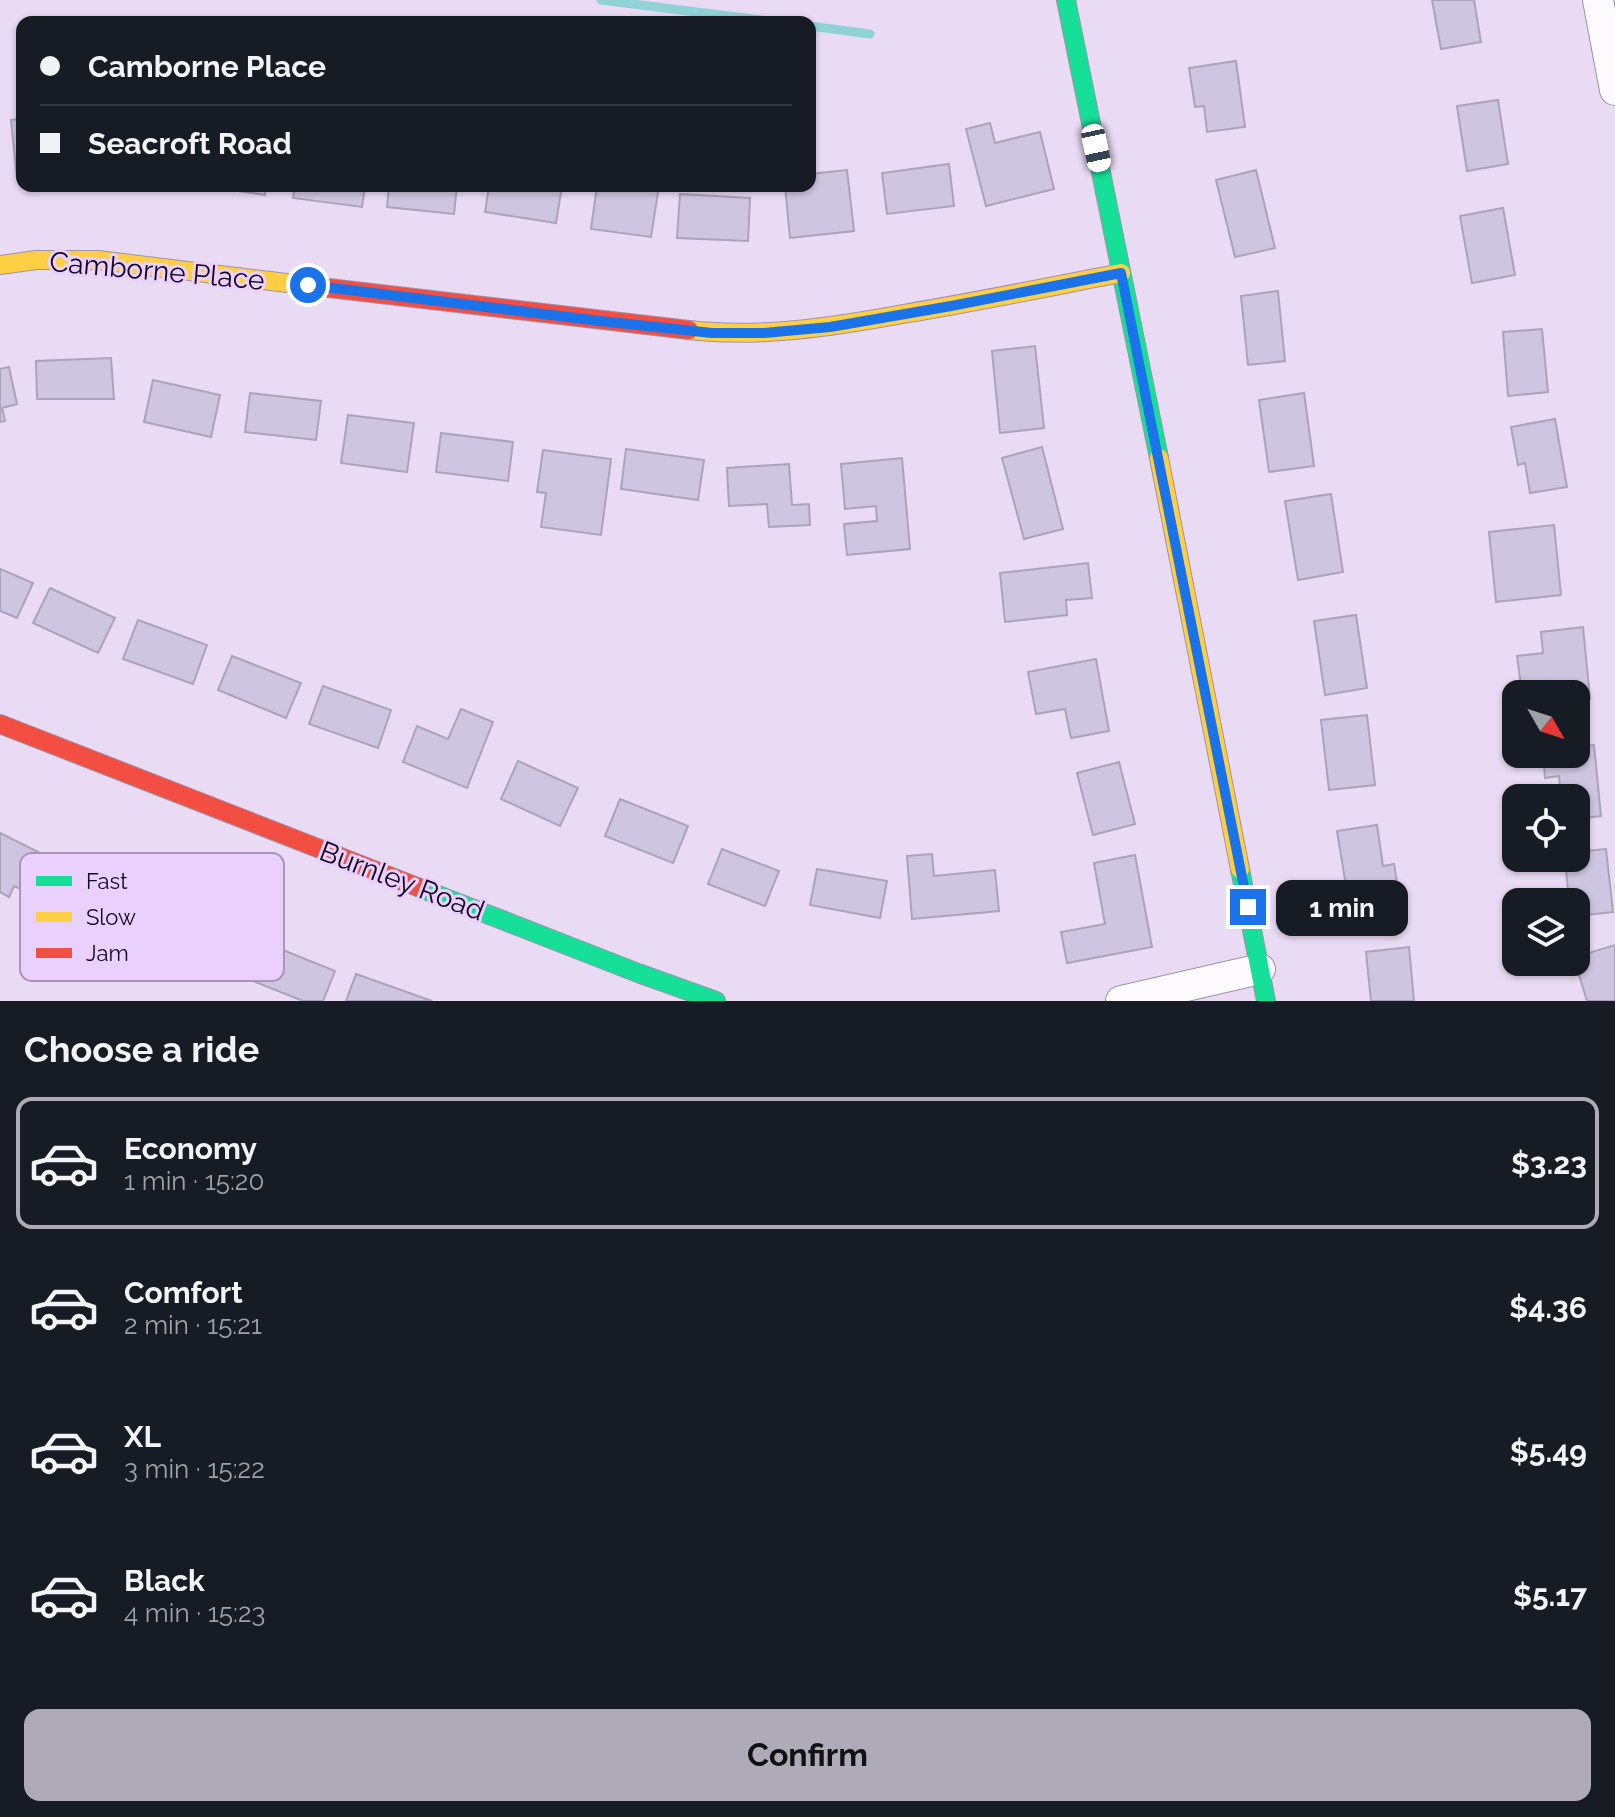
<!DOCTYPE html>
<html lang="en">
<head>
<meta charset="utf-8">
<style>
  body { margin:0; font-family:Raleway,sans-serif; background:#20242c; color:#f1f3f6; height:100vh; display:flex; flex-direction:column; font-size:30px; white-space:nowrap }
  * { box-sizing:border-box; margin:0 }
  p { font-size:26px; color:#9ea1a6 }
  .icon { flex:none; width:44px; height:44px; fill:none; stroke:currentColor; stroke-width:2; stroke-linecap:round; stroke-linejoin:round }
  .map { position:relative; height:1001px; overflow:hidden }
  .panel { display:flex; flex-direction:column; background:#171b24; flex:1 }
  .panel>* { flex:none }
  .banner { position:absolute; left:16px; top:16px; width:800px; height:176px; border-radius:16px; box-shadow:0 2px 6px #0004; display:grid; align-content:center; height:176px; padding:0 24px; background:#171b24 }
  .needle { width:52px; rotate:129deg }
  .controls { position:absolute; left:1502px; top:680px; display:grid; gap:16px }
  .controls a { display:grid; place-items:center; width:88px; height:88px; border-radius:16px; background:#171b24; box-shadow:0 2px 6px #0004; font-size:40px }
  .end { position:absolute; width:36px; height:36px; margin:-18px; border:10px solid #1a73e8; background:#fff; box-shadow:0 0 0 4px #fff }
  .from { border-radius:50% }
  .bubble { position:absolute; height:56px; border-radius:16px; background:#171b24; box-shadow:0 2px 6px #0004; font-size:26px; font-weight:700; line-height:56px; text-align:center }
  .car { position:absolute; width:24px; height:48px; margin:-24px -12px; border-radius:10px; box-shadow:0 0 6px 2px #0007; background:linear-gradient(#fff 24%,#345 0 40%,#fff 0 76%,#345 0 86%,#fff 0) }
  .banner b { display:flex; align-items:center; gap:28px; height:76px; font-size:30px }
  .banner b+b { border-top:2px solid #363941 }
  .banner i { width:20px; height:20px; background:#f1f3f6 }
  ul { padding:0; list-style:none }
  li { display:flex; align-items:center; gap:24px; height:132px; margin:0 16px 12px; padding:0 8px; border:4px solid transparent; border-radius:16px }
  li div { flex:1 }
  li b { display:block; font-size:30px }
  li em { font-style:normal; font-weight:700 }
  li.active { border-color:#afaab7 }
  li>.icon { width:72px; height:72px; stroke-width:1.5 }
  h2 { padding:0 24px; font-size:36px; line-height:96px }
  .action { display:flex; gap:16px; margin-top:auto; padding:16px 24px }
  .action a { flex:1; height:92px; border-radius:16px; background:#afaab7; color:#111; font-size:32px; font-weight:700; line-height:92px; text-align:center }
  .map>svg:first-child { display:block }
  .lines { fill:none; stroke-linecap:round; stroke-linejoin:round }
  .stream { stroke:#8fd3d6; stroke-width:9 }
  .building { fill:#cec6e0; stroke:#aba2bb; stroke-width:2 }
  .street-casing { stroke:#9f92a9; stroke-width:32 }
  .fast-casing { stroke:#9f92a9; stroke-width:20 }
  .slow-casing { stroke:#9f92a9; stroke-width:20 }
  .jam-casing { stroke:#9f92a9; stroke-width:20 }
  .street { stroke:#fcfafd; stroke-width:30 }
  .fast { stroke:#16e098; stroke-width:18 }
  .slow { stroke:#ffcf43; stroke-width:18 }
  .jam { stroke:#f24e42; stroke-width:18 }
  .route { stroke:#1a73e8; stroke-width:10 }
  .labels { text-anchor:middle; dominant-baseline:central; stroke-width:6; stroke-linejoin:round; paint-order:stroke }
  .street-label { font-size:28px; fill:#15061f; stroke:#ead1fd }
  .key { fill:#ead1fd; stroke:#aa94ba; stroke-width:2 }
  .key-label { font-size:22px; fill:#15061f }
</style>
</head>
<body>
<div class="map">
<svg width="1615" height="1001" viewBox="0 0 1615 1001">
  <rect width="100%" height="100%" fill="#e9dbf3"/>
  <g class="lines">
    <g class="stream">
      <polyline points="601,0 777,22"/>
      <polyline points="810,26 870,34"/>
    </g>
  </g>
  <g class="building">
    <polygon points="1432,0 1474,0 1481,42 1441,49"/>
    <polygon points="1236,61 1245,127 1207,132 1204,106 1195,107 1189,68"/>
    <polygon points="1498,100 1508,164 1467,171 1457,106"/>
    <polygon points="22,119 22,178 17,179 11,120"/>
    <polygon points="990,123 995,143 1040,132 1054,189 986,206 966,129"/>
    <polygon points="949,164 954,206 887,214 882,173"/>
    <polygon points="847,170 854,231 790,238 785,186 810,186 810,174"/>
    <polygon points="1256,170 1275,248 1235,257 1216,180"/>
    <polygon points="206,186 266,186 265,195"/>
    <polygon points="295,186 365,186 362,207 293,198"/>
    <polygon points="389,186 457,186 454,214 387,207"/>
    <polygon points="489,186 562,186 556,223 485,212"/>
    <polygon points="597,186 659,186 651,237 591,229"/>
    <polygon points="680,194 750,198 748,241 677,238"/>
    <polygon points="1503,208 1515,275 1472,283 1460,216"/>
    <polygon points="1278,291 1285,361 1248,365 1241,296"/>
    <polygon points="1542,329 1548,392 1508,396 1503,332"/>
    <polygon points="1035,346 1044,428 1000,433 992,351"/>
    <polygon points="111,358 114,399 37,399 36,361"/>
    <polygon points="9,367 17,404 2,408 5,421 0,422 0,369"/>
    <polygon points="153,380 220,395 211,437 144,422"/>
    <polygon points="250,393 321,401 316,440 245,432"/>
    <polygon points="1304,393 1314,466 1269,472 1259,400"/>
    <polygon points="348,415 414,423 407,472 341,463"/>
    <polygon points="1555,419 1567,487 1530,493 1525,463 1518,465 1511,427"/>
    <polygon points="441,433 513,442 508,481 436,472"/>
    <polygon points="1042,447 1063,529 1024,539 1002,458"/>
    <polygon points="626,449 704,460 698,500 621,489"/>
    <polygon points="543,450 611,459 601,535 541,527 546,493 537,492"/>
    <polygon points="902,458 910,549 847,555 844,524 877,521 876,506 845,509 841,464"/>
    <polygon points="789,464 792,505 809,504 810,525 769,527 767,504 729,506 727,468"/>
    <polygon points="1331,494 1343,572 1298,580 1285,501"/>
    <polygon points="1554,525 1561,595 1496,602 1489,532"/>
    <polygon points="1088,563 1092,598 1066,600 1067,615 1005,622 1000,573"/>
    <polygon points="0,569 33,583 17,618 0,611"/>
    <polygon points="50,588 115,618 98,653 33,623"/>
    <polygon points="1356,615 1367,688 1325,695 1314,621"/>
    <polygon points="138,620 207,645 193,684 123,659"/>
    <polygon points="1583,627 1590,699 1576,700 1576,694 1549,694 1547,681 1521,685 1517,656 1543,653 1541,632"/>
    <polygon points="232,656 301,683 286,718 218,690"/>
    <polygon points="1096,659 1109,731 1071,738 1065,709 1036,714 1028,672"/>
    <polygon points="323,686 391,710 378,748 309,724"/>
    <polygon points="461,709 493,722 467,788 403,762 417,726 448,739"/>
    <polygon points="1367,715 1375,785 1329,790 1321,720"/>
    <polygon points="1594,745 1601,816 1576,819 1576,798 1561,798 1559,776 1545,778 1543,754 1576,754 1576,747"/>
    <polygon points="518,761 578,788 560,826 501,799"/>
    <polygon points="1119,762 1135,824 1093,835 1077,773"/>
    <polygon points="620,799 688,826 673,863 605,836"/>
    <polygon points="1377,825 1383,866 1394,864 1400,901 1350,910 1337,831"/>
    <polygon points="0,833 60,863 42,899 14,886 9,897 0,892"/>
    <polygon points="722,849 779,871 765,906 708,884"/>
    <polygon points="1606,849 1613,912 1576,916 1576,902 1569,902 1565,858 1576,858 1576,852"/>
    <polygon points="932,854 934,876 995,870 999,911 912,919 907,856"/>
    <polygon points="1135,855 1152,947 1067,963 1061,932 1105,924 1094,863"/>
    <polygon points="817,869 887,881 880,918 810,905"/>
    <polygon points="268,944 335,971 323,1001 303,1001 253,981"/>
    <polygon points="1615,945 1615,1001 1587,1001 1575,962 1576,957"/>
    <polygon points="1409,947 1414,1001 1371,1001 1366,952"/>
    <polygon points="356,974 432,1001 346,1001"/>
  </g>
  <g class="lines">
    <defs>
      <g id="street">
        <polyline points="1598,0 1615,90"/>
        <polyline points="1121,1001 1260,969"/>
      </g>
      <g id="fast">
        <polyline points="1066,0 1159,458"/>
        <polyline points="1240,869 1266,1001"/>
        <polyline points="420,888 638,973 716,1001"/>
      </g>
      <g id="slow">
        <polyline points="0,265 36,260 98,260 303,285"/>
        <path d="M 689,330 C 761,338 832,327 903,314 C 976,302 1048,287 1121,273"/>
        <polyline points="1159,458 1240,869"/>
      </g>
      <g id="jam">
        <polyline points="303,285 689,330"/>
        <polyline points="0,724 420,888"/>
      </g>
    </defs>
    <use href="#street" class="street-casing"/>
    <use href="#fast" class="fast-casing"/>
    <use href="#slow" class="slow-casing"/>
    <use href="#jam" class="jam-casing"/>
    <use href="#street" class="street"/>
    <use href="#fast" class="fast"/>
    <use href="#slow" class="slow"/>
    <use href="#jam" class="jam"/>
  </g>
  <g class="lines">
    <polyline class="route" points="308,285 600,321 712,333 764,333 830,327 951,306 1121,273 1248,907"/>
  </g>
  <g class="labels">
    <g class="street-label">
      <text transform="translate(157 271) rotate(5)">Camborne Place</text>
      <text transform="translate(402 881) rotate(21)">Burnley Road</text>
    </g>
  </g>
  <rect x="20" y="853" width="264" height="128" rx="12" class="key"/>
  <rect x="36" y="876" width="36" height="10" fill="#16e098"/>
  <rect x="36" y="912" width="36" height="10" fill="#ffcf43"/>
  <rect x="36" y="948" width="36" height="10" fill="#f24e42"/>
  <g class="key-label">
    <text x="86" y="889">Fast</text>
    <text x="86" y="925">Slow</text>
    <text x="86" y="961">Jam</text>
  </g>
</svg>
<div class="controls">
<a><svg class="needle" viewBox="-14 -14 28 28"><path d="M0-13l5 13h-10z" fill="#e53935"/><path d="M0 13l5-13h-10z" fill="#9ea1a6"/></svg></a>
<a><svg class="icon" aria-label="locate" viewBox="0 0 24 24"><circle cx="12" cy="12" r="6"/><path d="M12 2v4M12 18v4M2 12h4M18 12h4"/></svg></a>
<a><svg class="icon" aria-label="layers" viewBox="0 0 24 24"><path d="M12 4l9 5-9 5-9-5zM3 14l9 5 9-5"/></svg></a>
</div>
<i class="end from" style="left:308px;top:285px"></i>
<i class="end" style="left:1248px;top:907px"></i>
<div class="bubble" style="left:1276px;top:880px;width:132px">1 min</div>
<i class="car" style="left:1096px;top:148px;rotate:168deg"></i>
<div class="banner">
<b><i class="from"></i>Camborne Place</b>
<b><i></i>Seacroft Road</b>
</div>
</div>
<section class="panel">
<h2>Choose a ride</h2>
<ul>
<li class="active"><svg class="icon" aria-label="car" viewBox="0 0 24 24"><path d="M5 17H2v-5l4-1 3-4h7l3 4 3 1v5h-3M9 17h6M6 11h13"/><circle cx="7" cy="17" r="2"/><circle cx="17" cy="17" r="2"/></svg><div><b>Economy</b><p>1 min · 15:20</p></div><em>$3.23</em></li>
<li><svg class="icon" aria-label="car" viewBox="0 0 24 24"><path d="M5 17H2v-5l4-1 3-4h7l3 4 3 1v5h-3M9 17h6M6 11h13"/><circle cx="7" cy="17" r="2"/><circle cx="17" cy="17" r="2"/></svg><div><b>Comfort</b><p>2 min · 15:21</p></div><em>$4.36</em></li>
<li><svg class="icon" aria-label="car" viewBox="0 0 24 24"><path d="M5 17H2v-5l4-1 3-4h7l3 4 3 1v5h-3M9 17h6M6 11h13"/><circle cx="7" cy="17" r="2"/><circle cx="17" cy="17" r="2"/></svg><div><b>XL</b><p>3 min · 15:22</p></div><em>$5.49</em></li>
<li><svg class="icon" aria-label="car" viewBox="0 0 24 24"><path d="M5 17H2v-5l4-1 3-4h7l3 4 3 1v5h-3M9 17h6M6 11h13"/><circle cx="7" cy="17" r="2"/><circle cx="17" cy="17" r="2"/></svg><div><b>Black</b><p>4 min · 15:23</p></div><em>$5.17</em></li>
</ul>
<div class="action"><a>Confirm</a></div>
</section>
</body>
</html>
